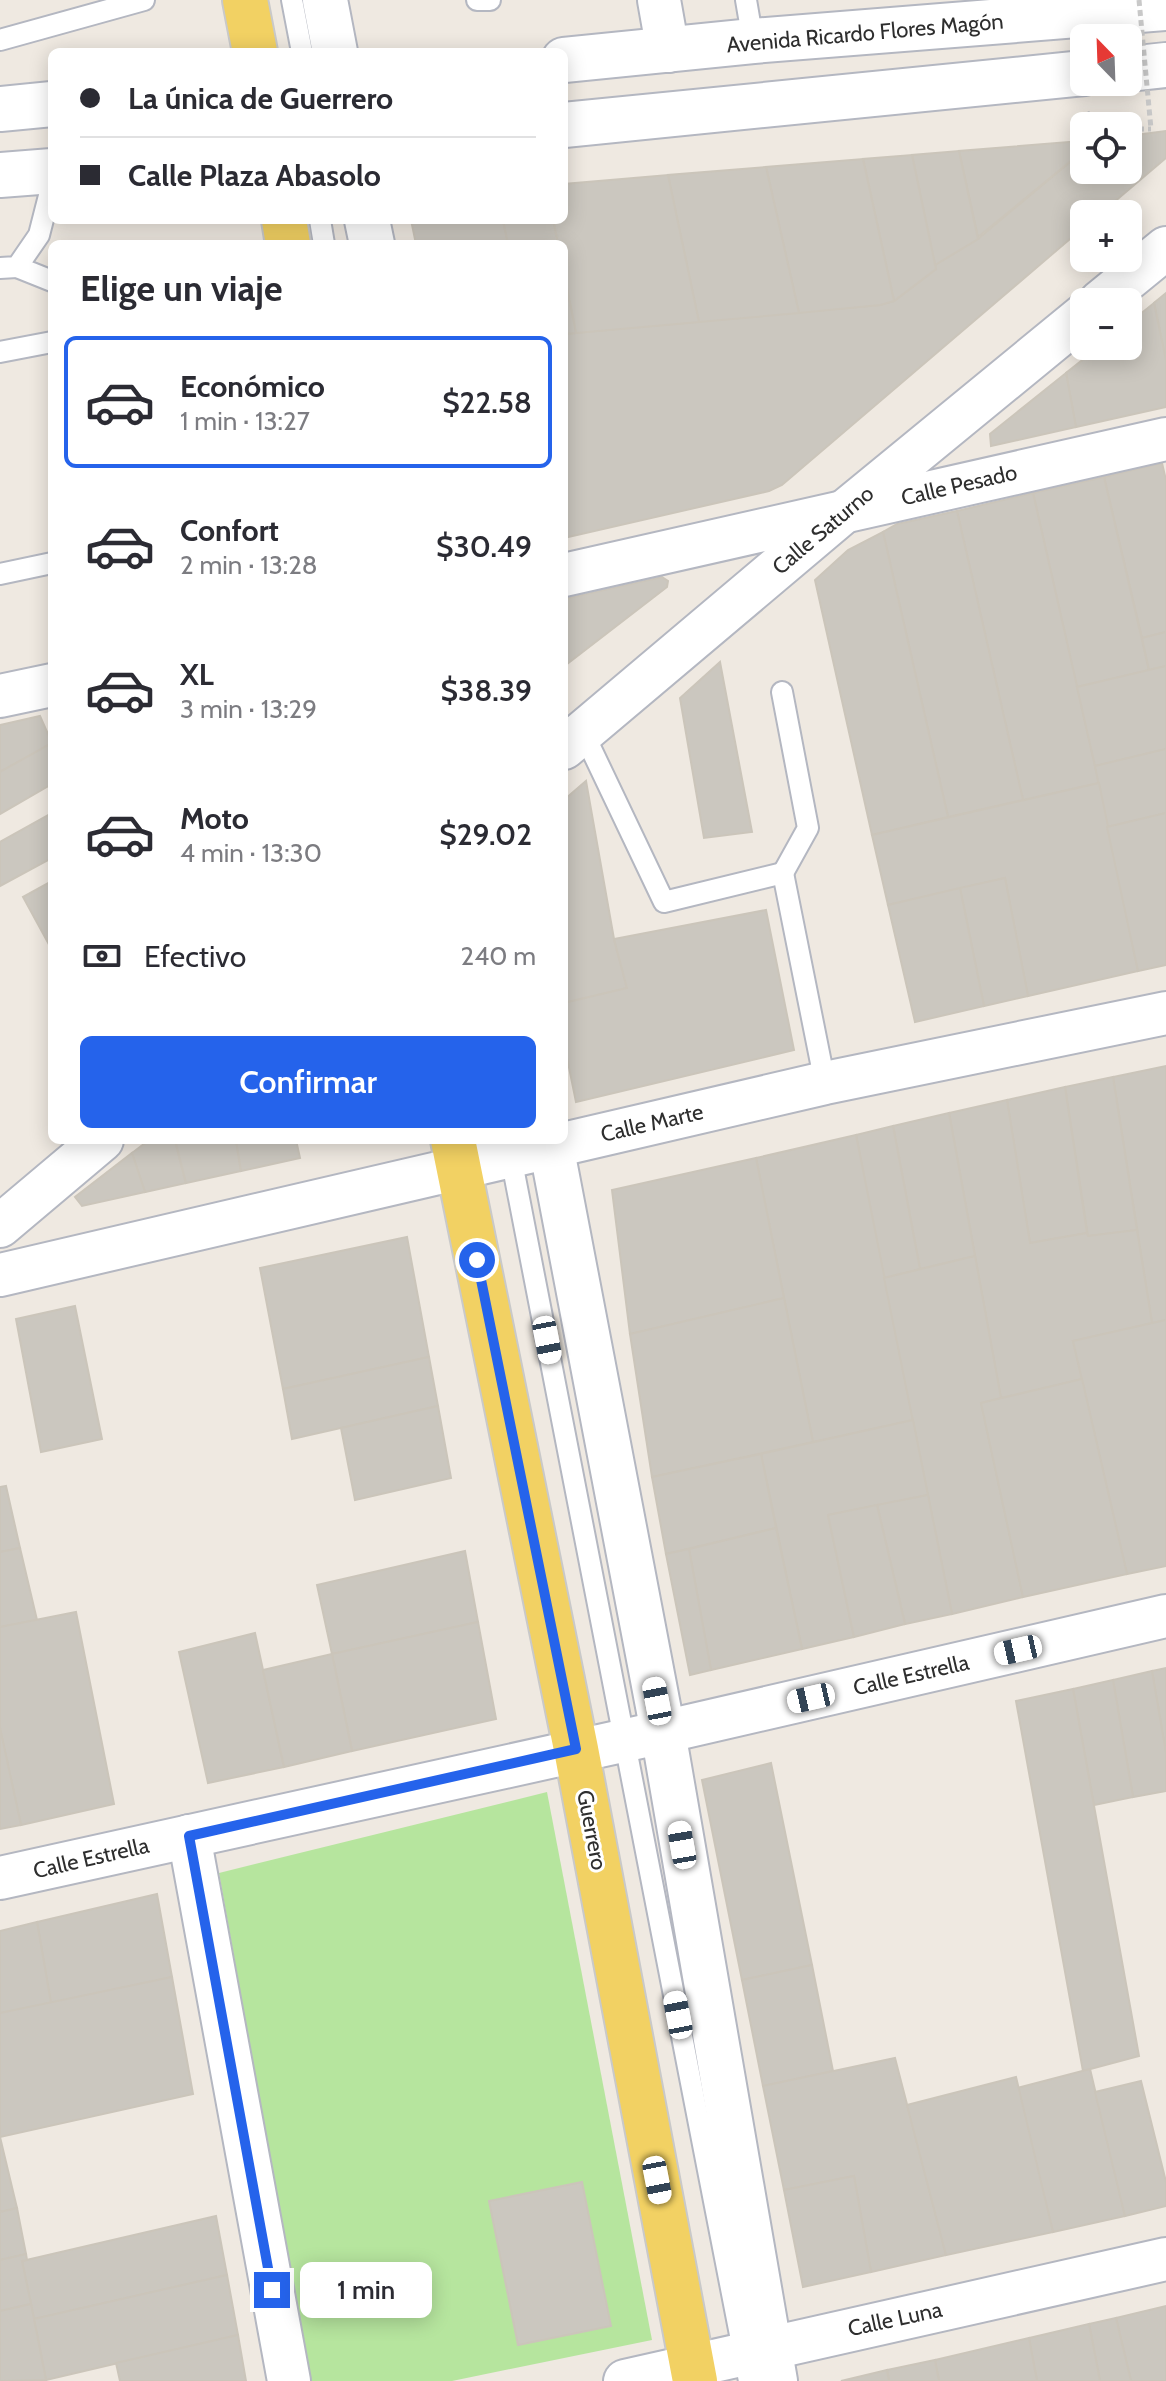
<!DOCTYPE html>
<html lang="es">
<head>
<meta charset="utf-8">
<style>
  body { margin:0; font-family:Cabin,sans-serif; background:#f7f7f7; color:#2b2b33; height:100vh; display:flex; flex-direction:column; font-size:30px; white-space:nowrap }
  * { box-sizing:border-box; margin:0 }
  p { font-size:26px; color:#7c7c81 }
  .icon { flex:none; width:44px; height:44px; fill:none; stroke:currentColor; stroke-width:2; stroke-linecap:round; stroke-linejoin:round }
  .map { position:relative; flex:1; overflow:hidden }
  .panel { position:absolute; left:48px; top:240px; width:520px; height:904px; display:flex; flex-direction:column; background:#fff; border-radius:12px; box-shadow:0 4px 20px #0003 }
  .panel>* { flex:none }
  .guide { position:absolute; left:48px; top:48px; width:520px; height:176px; border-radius:12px; box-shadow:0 4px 20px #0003; display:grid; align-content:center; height:176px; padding:0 32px; background:#fff }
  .needle { width:52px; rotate:337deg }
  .fabs { position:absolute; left:1070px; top:24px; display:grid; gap:16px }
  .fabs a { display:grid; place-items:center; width:72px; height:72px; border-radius:12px; background:#fff; box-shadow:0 4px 20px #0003; font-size:40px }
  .end { position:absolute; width:36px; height:36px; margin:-18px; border:10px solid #2563eb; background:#fff; box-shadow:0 0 0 4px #fff }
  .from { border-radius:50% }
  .bubble { position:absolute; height:56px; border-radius:12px; background:#fff; box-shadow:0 4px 20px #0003; font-size:26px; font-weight:600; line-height:56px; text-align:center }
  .car { position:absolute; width:24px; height:48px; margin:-24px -12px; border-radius:10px; box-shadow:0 0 6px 2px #0007; background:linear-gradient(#fff 24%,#345 0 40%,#fff 0 76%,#345 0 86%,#fff 0) }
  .guide b { display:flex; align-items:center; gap:28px; height:76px; font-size:30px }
  .guide b+b { border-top:2px solid #e1e1e2 }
  .guide i { width:20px; height:20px; background:#2b2b33 }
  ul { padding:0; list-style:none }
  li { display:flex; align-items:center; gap:24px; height:132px; margin:0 16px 12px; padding:0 16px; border:4px solid transparent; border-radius:12px }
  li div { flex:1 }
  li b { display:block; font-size:30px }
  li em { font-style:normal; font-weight:600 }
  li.selected { border-color:#2563eb }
  li>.icon { width:72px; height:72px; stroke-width:1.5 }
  h2 { padding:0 32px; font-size:36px; line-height:96px }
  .pay { display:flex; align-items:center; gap:20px; height:88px; padding:0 32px; font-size:30px }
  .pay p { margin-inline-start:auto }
  .primary-button { display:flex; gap:16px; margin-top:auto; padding:16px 32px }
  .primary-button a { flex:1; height:92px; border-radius:12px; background:#2563eb; color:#fff; font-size:32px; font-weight:600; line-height:92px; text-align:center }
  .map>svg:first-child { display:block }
  .green { fill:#b6e59e }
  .building { fill:#cbc7bf; stroke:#cbc5ba; stroke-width:2 }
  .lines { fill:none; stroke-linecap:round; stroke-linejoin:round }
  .lane-casing { stroke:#b4b7c1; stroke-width:24 }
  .street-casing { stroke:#b4b7c1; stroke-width:46 }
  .secondary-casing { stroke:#b4b7c1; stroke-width:48 }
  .primary-casing { stroke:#c9c9c9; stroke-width:48 }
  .path { stroke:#c9c9c9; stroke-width:5; stroke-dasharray:6 4; stroke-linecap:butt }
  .lane { stroke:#fff; stroke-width:20 }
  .street { stroke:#fff; stroke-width:42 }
  .secondary { stroke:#fff; stroke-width:44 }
  .primary { stroke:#f2d163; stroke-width:44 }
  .path-bridge { stroke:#c9c9c9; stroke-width:5; stroke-dasharray:6 4; stroke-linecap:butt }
  .route { stroke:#2563eb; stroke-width:10 }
  .labels { text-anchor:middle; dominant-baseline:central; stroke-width:6; stroke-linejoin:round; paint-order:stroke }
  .street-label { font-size:22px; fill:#2e2e2e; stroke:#fff }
</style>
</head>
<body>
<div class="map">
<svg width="1166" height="2381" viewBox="0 0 1166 2381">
  <rect width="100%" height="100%" fill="#efe9e1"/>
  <polygon class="green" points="547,1792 652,2340 452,2381 310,2381 219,1873"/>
  <g class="building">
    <polygon points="1166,131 1166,158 1100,214 1084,214 1084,227 782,485 769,491 564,538 564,334 880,305 894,301 936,269 935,265 978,239 1083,151 1081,141 1084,141 1084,170 1128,170 1128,136"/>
    <polygon points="1081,141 1083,151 978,237 959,151"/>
    <polygon points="959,151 978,239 935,265 912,155"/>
    <polygon points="912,155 936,269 894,301 863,159"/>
    <polygon points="863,159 894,301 880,305 799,313 766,167"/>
    <polygon points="766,167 799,313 699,322 668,175"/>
    <polygon points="668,175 699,322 576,333 564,274 564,244 558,244 553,220 564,220 564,184"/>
    <polygon points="411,220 503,220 508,244 416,244"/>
    <polygon points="503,220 553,220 558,244 508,244"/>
    <polygon points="564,274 576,333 564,334"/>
    <polygon points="1166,293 1166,360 1154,303"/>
    <polygon points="1154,303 1166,360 1166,407 1076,427 1066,373 1100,346 1128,346 1128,324"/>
    <polygon points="1066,373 1076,427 991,446 990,434"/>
    <polygon points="1162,463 1166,480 1166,632 1142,638 1104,477"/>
    <polygon points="1104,477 1149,670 1077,687 1033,493"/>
    <polygon points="1033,493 1099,783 1023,800 957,511"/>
    <polygon points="957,511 1023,800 948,817 883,532 897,524"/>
    <polygon points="883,532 948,817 872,835 815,580 848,550"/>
    <polygon points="662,577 668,581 667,587 567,664 564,653 564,599"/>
    <polygon points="1166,632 1166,666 1149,670 1142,638"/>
    <polygon points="720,662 752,832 704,838 680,698"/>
    <polygon points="1166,666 1166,749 1095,766 1077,687"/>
    <polygon points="40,716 52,743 0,772 0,725"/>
    <polygon points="52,743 52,784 0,814 0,772"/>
    <polygon points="1166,749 1166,813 1107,827 1095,766"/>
    <polygon points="586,781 614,939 627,988 564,1003 564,800"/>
    <polygon points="1099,783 1138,971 1028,996 1005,878 888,905 872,835"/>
    <polygon points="52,813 52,858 0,886 0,842"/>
    <polygon points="1166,813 1166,965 1138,971 1107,827"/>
    <polygon points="1005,878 1028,996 984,1006 960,888"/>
    <polygon points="52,881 52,950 23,897"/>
    <polygon points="960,888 984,1006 915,1022 888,905"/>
    <polygon points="766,910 794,1050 576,1102 564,1043 564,1003 627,988 614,939"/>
    <polygon points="1166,1066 1166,1320 1152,1323 1113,1077"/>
    <polygon points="1113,1077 1137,1230 1088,1236 1065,1087"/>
    <polygon points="1065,1087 1087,1233 1030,1243 1007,1100"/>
    <polygon points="1007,1100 1030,1243 1087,1233 1088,1236 1137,1230 1152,1323 1073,1341 1082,1379 1001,1398 949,1113"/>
    <polygon points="949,1113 975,1256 920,1269 893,1126"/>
    <polygon points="893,1126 920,1269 884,1278 856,1135"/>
    <polygon points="856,1135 913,1420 813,1442 756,1158"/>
    <polygon points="149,1140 175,1140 186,1183 145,1192 132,1153"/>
    <polygon points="175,1140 236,1140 241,1171 186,1183"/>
    <polygon points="236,1140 296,1140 300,1158 241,1171"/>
    <polygon points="132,1153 145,1192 82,1206 75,1197"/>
    <polygon points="756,1158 784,1298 630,1334 612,1190"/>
    <polygon points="407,1237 429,1357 283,1389 260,1268"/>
    <polygon points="975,1256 1001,1398 981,1403 1023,1597 952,1614 884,1278"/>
    <polygon points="784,1298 813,1442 652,1477 630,1334"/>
    <polygon points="75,1306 102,1439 41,1452 16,1319"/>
    <polygon points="1166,1320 1166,1566 1127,1574 1073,1341"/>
    <polygon points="429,1357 438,1406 292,1439 283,1389"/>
    <polygon points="1082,1379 1127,1574 1023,1597 981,1403"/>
    <polygon points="438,1406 451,1478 355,1500 341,1428"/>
    <polygon points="913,1420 928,1495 828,1515 854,1637 802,1649 761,1454"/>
    <polygon points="761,1454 776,1528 666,1554 652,1477"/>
    <polygon points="6,1486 20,1548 0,1552 0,1487"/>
    <polygon points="928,1495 952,1614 905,1624 877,1505"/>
    <polygon points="877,1505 905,1624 854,1637 828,1515"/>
    <polygon points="776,1528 802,1649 711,1670 689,1549"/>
    <polygon points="20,1548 37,1620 0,1627 0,1552"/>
    <polygon points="689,1549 711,1670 690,1675 666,1554"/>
    <polygon points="465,1551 478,1622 332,1654 317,1585"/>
    <polygon points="76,1612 114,1804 21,1825 0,1728 0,1627"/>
    <polygon points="478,1622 496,1719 352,1751 332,1654"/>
    <polygon points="255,1633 284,1767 208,1783 179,1652"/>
    <polygon points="332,1654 352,1751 284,1767 263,1670"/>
    <polygon points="1166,1668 1166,1753 1152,1671"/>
    <polygon points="1152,1671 1166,1753 1166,1791 1133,1797 1113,1680"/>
    <polygon points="1113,1680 1133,1797 1094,1805 1073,1689"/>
    <polygon points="1073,1689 1139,2056 1083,2071 1016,1701"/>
    <polygon points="0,1728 21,1825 0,1829"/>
    <polygon points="771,1763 812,1965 742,1980 702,1780"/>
    <polygon points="157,1894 172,1977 51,2003 37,1922"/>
    <polygon points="37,1922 51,2003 0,2013 0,1931"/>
    <polygon points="812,1965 833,2071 763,2086 742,1980"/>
    <polygon points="172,1977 193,2094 0,2137 0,2013"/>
    <polygon points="895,2058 946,2255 871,2272 854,2176 784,2190 763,2086"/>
    <polygon points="1090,2069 1125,2216 1053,2232 1017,2088"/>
    <polygon points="1016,2077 1053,2232 946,2255 907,2105"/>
    <polygon points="1141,2081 1166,2182 1166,2206 1125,2216 1095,2092"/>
    <polygon points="0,2137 17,2208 0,2212"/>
    <polygon points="854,2176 871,2272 803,2287 784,2190"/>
    <polygon points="582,2182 611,2326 518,2345 489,2201"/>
    <polygon points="17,2208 26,2254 0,2260 0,2212"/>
    <polygon points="216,2216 227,2275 34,2319 22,2261"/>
    <polygon points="26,2254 27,2260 22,2261 31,2304 0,2311 0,2260"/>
    <polygon points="227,2275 238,2335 46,2380 34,2319"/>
    <polygon points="31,2304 46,2380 0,2381 0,2311"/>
    <polygon points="1166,2306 1166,2381 1131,2381 1116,2318"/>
    <polygon points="1116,2318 1131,2381 1100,2381 1089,2324"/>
    <polygon points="1089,2324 1100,2381 1037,2381 1029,2338"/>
    <polygon points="238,2335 246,2381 120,2381 116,2363"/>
    <polygon points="1029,2338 1037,2381 939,2381 935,2360"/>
    <polygon points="935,2360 939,2381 889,2381 887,2370"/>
    <polygon points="887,2370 889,2381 841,2381"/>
  </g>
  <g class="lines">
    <defs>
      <g id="lane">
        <polyline points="292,0 302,52"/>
        <polyline points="477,0 490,0"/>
        <polyline points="746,0 753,41"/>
        <polyline points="0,40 144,0"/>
        <polyline points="320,220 324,244"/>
        <polyline points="17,267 52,281"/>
        <polyline points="0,268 17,267 39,235 52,184"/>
        <polyline points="0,352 52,342"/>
        <polyline points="0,574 52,563"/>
        <polyline points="782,692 808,828 783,873"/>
        <polyline points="583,732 664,902 783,873 825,1083"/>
        <polyline points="510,1152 749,2381"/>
      </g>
      <g id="street">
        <polyline points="659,0 668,51"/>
        <polyline points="1100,302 1166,248"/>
        <polyline points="564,575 1166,439"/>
        <polyline points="0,696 52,685"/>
        <polyline points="564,748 845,511 1084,315"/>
        <polyline points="0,1226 102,1140"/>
        <polyline points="0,1275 825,1083 1166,1013"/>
        <polyline points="189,1836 289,2381"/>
        <polyline points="0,1878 663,1732 1166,1616"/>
        <polyline points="625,2381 1166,2259"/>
      </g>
      <g id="secondary">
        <polyline points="325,0 335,52"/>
        <polyline points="564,60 753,41 1166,8"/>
        <polyline points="1128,69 1166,65"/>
        <polyline points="0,109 52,104"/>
        <polyline points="564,125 1084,73"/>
        <polyline points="0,175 52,171"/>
        <polyline points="367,220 372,244"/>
        <polyline points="550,1140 663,1732 775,2381"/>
      </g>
      <g id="primary">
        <polyline points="245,0 255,52"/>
        <polyline points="284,220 288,244"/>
        <polyline points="453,1140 576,1749 695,2381"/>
      </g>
    </defs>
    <use href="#lane" class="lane-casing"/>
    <use href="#street" class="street-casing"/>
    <use href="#secondary" class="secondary-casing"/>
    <use href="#primary" class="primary-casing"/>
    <g class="path">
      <polyline points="1087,112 1096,126"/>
      <polyline points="1128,129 1151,129"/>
    </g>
    <use href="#lane" class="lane"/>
    <use href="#street" class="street"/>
    <use href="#secondary" class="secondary"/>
    <use href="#primary" class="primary"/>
    <polyline class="path-bridge" points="1139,0 1151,129"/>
  </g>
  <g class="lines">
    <polyline class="route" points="272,2290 189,1836 576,1749 477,1260"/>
  </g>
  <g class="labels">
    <g class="street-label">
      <text transform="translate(865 33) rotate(-5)">Avenida Ricardo Flores Magón</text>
      <text transform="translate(959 485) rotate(-13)">Calle Pesado</text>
      <text transform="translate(823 530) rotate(-40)">Calle Saturno</text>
      <text transform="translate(652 1123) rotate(-13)">Calle Marte</text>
      <text transform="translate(911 1675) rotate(-13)">Calle Estrella</text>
      <text transform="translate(592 1830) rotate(79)">Guerrero</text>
      <text transform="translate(91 1858) rotate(-13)">Calle Estrella</text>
      <text transform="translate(895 2319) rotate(-12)">Calle Luna</text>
    </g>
  </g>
</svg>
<div class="fabs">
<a><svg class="needle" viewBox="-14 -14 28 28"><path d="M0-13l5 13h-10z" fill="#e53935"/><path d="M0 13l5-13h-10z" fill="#7c7c81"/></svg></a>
<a><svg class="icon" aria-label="locate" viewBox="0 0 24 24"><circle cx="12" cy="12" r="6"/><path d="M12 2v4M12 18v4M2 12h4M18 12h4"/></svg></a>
<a>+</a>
<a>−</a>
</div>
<i class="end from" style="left:477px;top:1260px"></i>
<i class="end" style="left:272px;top:2290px"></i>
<div class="bubble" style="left:300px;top:2262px;width:132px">1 min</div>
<i class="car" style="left:547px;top:1340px;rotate:169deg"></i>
<i class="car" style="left:1018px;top:1650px;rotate:257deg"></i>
<i class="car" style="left:811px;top:1698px;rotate:257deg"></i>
<i class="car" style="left:657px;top:1701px;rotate:349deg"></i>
<i class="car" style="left:682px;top:1845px;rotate:350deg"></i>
<i class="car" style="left:678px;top:2015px;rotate:349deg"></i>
<i class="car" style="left:657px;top:2180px;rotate:169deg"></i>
<div class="guide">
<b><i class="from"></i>La única de Guerrero</b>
<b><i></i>Calle Plaza Abasolo</b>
</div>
<section class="panel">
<h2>Elige un viaje</h2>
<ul>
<li class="selected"><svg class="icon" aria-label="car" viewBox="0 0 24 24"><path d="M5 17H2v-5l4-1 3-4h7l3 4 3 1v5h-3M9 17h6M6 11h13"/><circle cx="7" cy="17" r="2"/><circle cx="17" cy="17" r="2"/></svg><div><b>Económico</b><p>1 min · 13:27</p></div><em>$22.58</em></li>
<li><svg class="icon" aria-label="car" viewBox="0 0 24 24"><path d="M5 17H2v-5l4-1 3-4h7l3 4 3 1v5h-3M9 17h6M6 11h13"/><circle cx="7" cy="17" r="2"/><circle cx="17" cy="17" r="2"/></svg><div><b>Confort</b><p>2 min · 13:28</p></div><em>$30.49</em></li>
<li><svg class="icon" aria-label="car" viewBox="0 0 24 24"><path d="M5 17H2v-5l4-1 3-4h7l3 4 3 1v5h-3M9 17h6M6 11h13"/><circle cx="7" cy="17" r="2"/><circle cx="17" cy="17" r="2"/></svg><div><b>XL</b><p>3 min · 13:29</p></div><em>$38.39</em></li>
<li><svg class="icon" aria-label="car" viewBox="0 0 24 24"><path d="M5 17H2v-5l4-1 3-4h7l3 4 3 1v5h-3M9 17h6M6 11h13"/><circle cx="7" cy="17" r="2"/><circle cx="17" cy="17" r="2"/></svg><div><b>Moto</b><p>4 min · 13:30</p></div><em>$29.02</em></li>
</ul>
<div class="pay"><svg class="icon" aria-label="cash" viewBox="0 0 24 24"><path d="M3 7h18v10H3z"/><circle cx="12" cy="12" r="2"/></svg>Efectivo<p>240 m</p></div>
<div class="primary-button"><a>Confirmar</a></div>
</section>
</div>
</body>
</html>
